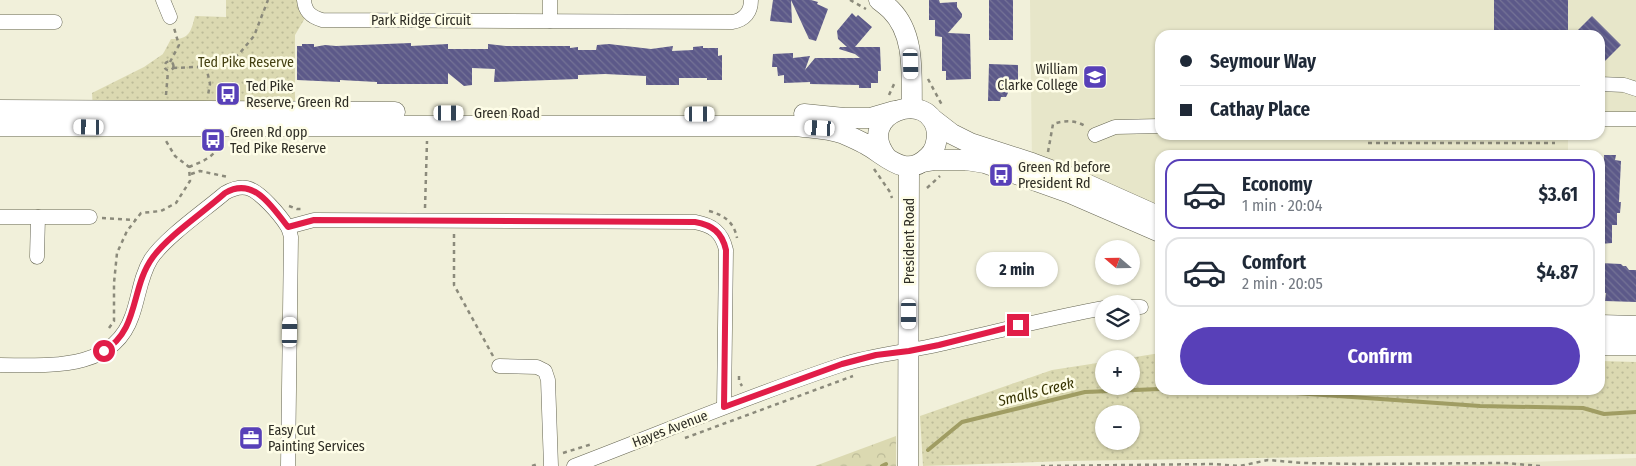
<!DOCTYPE html>
<html lang="en">
<head>
<meta charset="utf-8">
<style>
  body { margin:0; font-family:"Fira Sans Condensed",sans-serif; background:#f6f6f7; color:#1f2937; height:100vh; display:flex; flex-direction:column; font-size:19px; white-space:nowrap }
  * { box-sizing:border-box; margin:0 }
  p { font-size:16px; color:#747a83 }
  .icon { flex:none; width:28px; height:28px; fill:none; stroke:currentColor; stroke-width:2; stroke-linecap:round; stroke-linejoin:round }
  .map { position:relative; flex:1; overflow:hidden }
  .drawer { position:absolute; left:1155px; top:150px; width:450px; height:245px; display:flex; flex-direction:column; background:#fff; border-radius:15px; box-shadow:0 1px 4px #0004 }
  .drawer>* { flex:none }
  .top-card { position:absolute; left:1155px; top:30px; width:450px; height:110px; border-radius:15px; box-shadow:0 1px 4px #0004; display:grid; align-content:center; height:110px; padding:0 25px; background:#fff }
  .needle { width:32px; rotate:290deg }
  .controls { position:absolute; left:1095px; top:240px; display:grid; gap:10px }
  .controls a { display:grid; place-items:center; width:45px; height:45px; border-radius:50%; background:#fff; box-shadow:0 1px 4px #0004; font-size:25px }
  .end { position:absolute; width:22px; height:22px; margin:-11px; border:6px solid #e11d48; background:#fff; box-shadow:0 0 0 2px #fff }
  .from { border-radius:50% }
  .bubble { position:absolute; height:35px; border-radius:18px; background:#fff; box-shadow:0 1px 4px #0004; font-size:16px; font-weight:700; line-height:35px; text-align:center }
  .car { position:absolute; width:15px; height:30px; margin:-15px -8px; border-radius:6px; box-shadow:0 0 4px 1px #0007; background:linear-gradient(#fff 24%,#345 0 40%,#fff 0 76%,#345 0 86%,#fff 0) }
  .top-card b { display:flex; align-items:center; gap:18px; height:48px; font-size:19px }
  .top-card b+b { border-top:1px solid #e0e1e3 }
  .top-card i { width:12px; height:12px; background:#1f2937 }
  ul { padding:9px 0 0; list-style:none }
  li { display:flex; align-items:center; gap:15px; height:70px; margin:0 10px 8px; padding:0 15px; border:2px solid #e0e1e3; border-radius:15px }
  li div { flex:1 }
  li b { display:block; font-size:19px }
  li em { font-style:normal; font-weight:700 }
  li.selected { border-color:#5840b8 }
  li>.icon { width:45px; height:45px; stroke-width:1.5 }
  .primary-button { display:flex; gap:10px; margin-top:auto; padding:10px 25px }
  .primary-button a { flex:1; height:58px; border-radius:30px; background:#5840b8; color:#fff; font-size:20px; font-weight:700; line-height:58px; text-align:center }
  .map>svg:first-child { display:block }
  .built { fill:#e7e6c9 }
  .forest { fill:url(#forest-crowns) }
  .park { fill:url(#park-dots); fill-rule:evenodd }
  .lines { fill:none; stroke-linecap:round; stroke-linejoin:round }
  .stream { stroke:#a09d63; stroke-width:4 }
  .building { fill:url(#building-back-hatch) }
  .street-casing { stroke:#656552; stroke-width:15 }
  .secondary-casing { stroke:#656552; stroke-width:21 }
  .path { stroke:#8b8a7b; stroke-width:2.5; stroke-dasharray:4 4; stroke-linecap:butt }
  .street { stroke:#fff; stroke-width:14 }
  .secondary { stroke:#fff; stroke-width:20 }
  .route { stroke:#e11d48; stroke-width:6 }
  .labels { text-anchor:middle; dominant-baseline:central; stroke-width:5; stroke-linejoin:round; paint-order:stroke }
  .street-label { font-size:14px; fill:#2e2d25; stroke:#fefde7 }
  .park-label { font-size:14px; fill:#444012; stroke:#fefde7 }
  .poi-label { font-size:14px; fill:#2e2d25; stroke:#fefde7; text-anchor:start }
  .water-label { font-size:15px; font-style:italic; fill:#363302; stroke:#fefde7 }
</style>
</head>
<body>
<div class="map">
<svg width="1636" height="466" viewBox="0 0 1636 466">
  <defs>
    <pattern id="forest-crowns" width="20" height="18" patternUnits="userSpaceOnUse" patternTransform="scale(1.25)"><rect width="20" height="18" fill="#dbd9b1"/><path d="M2 6a3 3 0 1 1 6 0M12 15a3 3 0 1 1 6 0" fill="none" stroke="#bcbb98"/></pattern>
    <pattern id="park-dots" width="8" height="8" patternUnits="userSpaceOnUse" patternTransform="scale(1.25)"><rect width="8" height="8" fill="#dbd9b1"/><path d="M2 2h.1M6 6h.1" fill="none" stroke="#bcbb98" stroke-width="1.8" stroke-linecap="round"/></pattern>
    <pattern id="building-back-hatch" width="6" height="6" patternUnits="userSpaceOnUse" patternTransform="scale(1.25)"><rect width="6" height="6" fill="#5c5989"/><path d="M-1 5l2 2M0 0l6 6M5-1l2 2" fill="none" stroke="#757396"/></pattern>
  </defs>
  <rect width="100%" height="100%" fill="#f1f0da"/>
  <g class="built">
    <polygon points="1030,0 1636,0 1636,119 1600,119 1600,35 1160,35 1160,135 1568,135 1568,155 1160,155 1160,217 1032,163"/>
    <polygon points="1636,458 1636,466 1434,466 1505,463"/>
  </g>
  <polygon class="forest" points="896,436 896,466 815,466"/>
  <g class="park">
    <path d="M 226,0 L 304,0 L 308,13 L 295,35 L 295,112 L 93,110 L 92,93 L 144,67 L 163,54 L 171,39 C 189,40 191,32 195,16 L 226,17 Z"/>
    <path d="M 1160,353 L 1160,390 L 1600,390 L 1600,361 L 1636,362 L 1636,454 L 1387,456 L 1066,461 L 923,466 L 920,416 L 1052,370 L 1104,362 L 1104,386 L 1131,386 L 1131,359 L 1123,359 ZM 1104,414 L 1131,414 L 1131,441 L 1104,441 Z"/>
  </g>
  <g class="lines">
    <g class="stream">
      <polyline points="1254,390 1480,406 1583,408 1604,414 1636,412"/>
      <polyline points="928,450 962,422 1085,392 1160,389"/>
      <polyline points="882,466 886,464"/>
    </g>
  </g>
  <g class="building">
    <polygon points="773,0 811,0 818,2 817,4 828,9 816,41 809,39 791,0 792,23 770,21"/>
    <polygon points="929,0 939,0 940,3 957,2 957,7 962,14 962,17 948,33 970,34 971,79 946,80 946,71 942,71 942,37 935,36 935,20 929,20"/>
    <rect x="989" y="0" width="24" height="40"/>
    <rect x="1494" y="0" width="74" height="35"/>
    <polygon points="852,13 856,17 858,15 872,27 855,47 880,47 881,71 878,71 878,83 871,83 871,88 859,88 859,85 810,84 810,82 784,83 784,75 778,76 777,67 772,67 773,54 793,53 793,58 810,56 805,70 815,58 860,58 855,54 839,49 840,47 847,47 838,39 837,31"/>
    <polygon points="1592,16 1621,45 1600,66 1600,35 1573,35"/>
    <polygon points="411,43 411,46 448,44 448,49 488,49 488,44 506,46 570,46 570,48 578,47 578,50 596,50 597,45 609,44 651,49 673,46 672,51 693,50 693,47 703,46 703,48 718,48 718,56 722,55 722,80 707,80 707,78 679,78 679,85 646,85 646,76 605,74 578,75 578,79 494,82 495,69 472,68 472,85 464,86 448,73 448,84 377,84 377,82 340,80 340,82 297,80 297,46 302,46 302,44 314,44 314,47 325,45 336,46"/>
    <polygon points="989,64 1018,65 1018,86 1008,86 1008,93 1006,97 1001,97 1000,101 988,101"/>
    <polygon points="1604,155 1616,155 1615,160 1621,161 1619,202 1621,202 1620,213 1617,213 1617,225 1612,225 1612,243 1600,244 1600,202 1603,202"/>
    <polygon points="1600,263 1621,264 1623,266 1626,266 1629,270 1636,270 1636,302 1605,301 1606,293 1600,293"/>
  </g>
  <g class="lines">
    <defs>
      <g id="street">
        <polyline points="163,0 170,17"/>
        <path d="M 304,0 C 305,12 311,17 322,20 L 732,22 C 745,20 751,12 751,0"/>
        <polyline points="550,0 550,21"/>
        <polyline points="0,22 55,22"/>
        <polyline points="1600,84 1624,85 1636,89"/>
        <polyline points="1600,119 1636,119"/>
        <polyline points="1095,135 1115,127 1160,126"/>
        <polyline points="0,217 90,217"/>
        <path d="M 288,227 L 314,220 L 695,222 C 712,225 722,232 726,250 L 724,407"/>
        <polyline points="37,257 38,217"/>
        <polyline points="1131,307 1141,307"/>
        <path d="M 0,365 C 47,365 113,372 132,316 C 139,297 140,277 151,259 C 166,237 204,211 225,193 C 232,189 239,186 247,188 C 260,191 280,215 287,226 C 289,229 290,233 291,237 L 288,466"/>
        <polyline points="499,366 537,367 545,371 548,380 551,466"/>
        <path d="M 574,466 C 663,432 751,395 841,365 C 873,354 907,352 941,344 C 995,332 1049,318 1104,308"/>
      </g>
      <g id="secondary">
        <path d="M 879,0 C 883,3 887,6 891,10 C 916,35 911,76 912,108"/>
        <polyline points="0,110 395,112"/>
        <polyline points="804,114 844,118 870,118 894,111"/>
        <polyline points="930,117 952,134 970,143 1032,163 1075,179 1160,217"/>
        <path d="M 0,126 L 795,126 C 811,128 828,128 844,134 C 851,137 858,140 865,144 C 886,155 905,180 928,157 C 935,151 937,142 937,133 C 932,86 852,113 887,158"/>
        <polyline points="923,162 935,160 966,160 985,163 1070,193 1160,232"/>
        <polyline points="1600,325 1636,326"/>
        <polyline points="1600,345 1636,345"/>
        <polyline points="908,466 909,167"/>
      </g>
    </defs>
    <use href="#street" class="street-casing"/>
    <use href="#secondary" class="secondary-casing"/>
    <g class="path">
      <polyline points="850,0 866,9"/>
      <circle cx="169" cy="66" r="4.5"/>
      <polyline points="170,62 179,45 174,28"/>
      <polyline points="206,66 210,84 208,95"/>
      <polyline points="173,68 216,66 230,61 239,54 254,36 268,0"/>
      <polyline points="928,79 942,105"/>
      <polyline points="166,95 168,71"/>
      <polyline points="889,95 895,82"/>
      <polyline points="1443,135 1443,143"/>
      <polyline points="1368,143 1555,143"/>
      <path d="M 1048,152 L 1053,124 C 1065,120 1076,120 1087,127"/>
      <path d="M 189,167 C 201,162 216,157 219,143"/>
      <polyline points="874,169 890,192 892,198"/>
      <polyline points="191,174 200,171 228,177"/>
      <polyline points="927,188 940,176"/>
      <polyline points="289,206 297,209 303,209"/>
      <polyline points="425,208 427,141"/>
      <path d="M 709,211 C 724,215 734,222 737,238"/>
      <polyline points="102,218 135,220"/>
      <polyline points="454,234 454,285 493,356"/>
      <polyline points="109,328 114,321 114,283 117,253 127,231 141,213 161,211 176,203 190,181 189,167 175,156 166,141"/>
      <polyline points="739,376 739,381 742,386"/>
      <polyline points="685,438 853,376"/>
      <polyline points="563,453 592,444"/>
      <polyline points="532,466 538,464"/>
      <polyline points="1041,466 1213,464 1240,466 1268,460 1303,463 1361,464 1505,463 1540,466"/>
    </g>
    <use href="#street" class="street"/>
    <use href="#secondary" class="secondary"/>
  </g>
  <g class="lines">
    <path class="route" d="M 104,351 C 140,329 130,288 153,257 C 169,235 204,212 225,193 C 254,176 272,207 288,227 L 314,220 L 695,222 C 712,225 722,232 726,250 L 724,407 L 842,364 L 876,355 L 909,351 L 939,345 L 1018,325"/>
  </g>
  <defs>
    <symbol id="school-square" viewBox="-11 -11 22 22"><rect x="-9" y="-9" width="18" height="18" rx="4" fill="#5840b8" stroke="#fefde7"/><path d="M0-5L7-2L0 1L-7-2ZM-4 1L0 2.5L4 1V4Q0 6-4 4Z" fill="#fff"/></symbol>
    <symbol id="bus-square" viewBox="-11 -11 22 22"><rect x="-9" y="-9" width="18" height="18" rx="4" fill="#5840b8" stroke="#fefde7"/><path d="M-5-6H5V4H4V6H2V4H-2V6H-4V4H-5ZM-3.5-4V0h7V-4ZM-3.5 1.2v1.5H-2V1.2ZM2 1.2v1.5H3.5V1.2Z" fill="#fff"/></symbol>
    <symbol id="office-square" viewBox="-11 -11 22 22"><rect x="-9" y="-9" width="18" height="18" rx="4" fill="#5840b8" stroke="#fefde7"/><path d="M-6-3h4V-5.5h4V-3h4V5H-6ZM-1-4.5V-3h2v-1.5ZM-6 0V1H6V0Z" fill="#fff"/></symbol>
  </defs>
  <g fill-rule="evenodd">
    <use href="#school-square" x="1081" y="63" width="28" height="28"/>
    <use href="#bus-square" x="214" y="80" width="28" height="28"/>
    <use href="#bus-square" x="199" y="126" width="28" height="28"/>
    <use href="#bus-square" x="987" y="161" width="28" height="28"/>
    <use href="#office-square" x="237" y="424" width="28" height="28"/>
  </g>
  <g class="labels">
    <g class="street-label">
      <text x="421" y="20">Park Ridge Circuit</text>
      <text x="507" y="113">Green Road</text>
      <text transform="translate(909 241) rotate(-90)">President Road</text>
      <text transform="translate(670 429) rotate(-21)">Hayes Avenue</text>
    </g>
    <g class="park-label">
      <text x="246" y="62">Ted Pike Reserve</text>
    </g>
    <g class="poi-label">
      <text x="1078" y="69" text-anchor="end">William<tspan x="1078" dy="16">Clarke College</tspan></text>
      <text x="246" y="86">Ted Pike<tspan x="246" dy="16">Reserve, Green Rd</tspan></text>
      <text x="230" y="132">Green Rd opp<tspan x="230" dy="16">Ted Pike Reserve</tspan></text>
      <text x="1018" y="167">Green Rd before<tspan x="1018" dy="16">President Rd</tspan></text>
      <text x="268" y="430">Easy Cut<tspan x="268" dy="16">Painting Services</tspan></text>
    </g>
    <g class="water-label">
      <text transform="translate(1036 392) rotate(-14)">Smalls Creek</text>
    </g>
  </g>
</svg>
<div class="controls">
<a><svg class="needle" viewBox="-14 -14 28 28"><path d="M0-13l5 13h-10z" fill="#e53935"/><path d="M0 13l5-13h-10z" fill="#747a83"/></svg></a>
<a><svg class="icon" aria-label="layers" viewBox="0 0 24 24"><path d="M12 4l9 5-9 5-9-5zM3 14l9 5 9-5"/></svg></a>
<a>+</a>
<a>−</a>
</div>
<i class="end from" style="left:104px;top:351px"></i>
<i class="end" style="left:1018px;top:325px"></i>
<div class="bubble" style="left:976px;top:252px;width:82px">2 min</div>
<i class="car" style="left:911px;top:64px;rotate:178deg"></i>
<i class="car" style="left:449px;top:113px;rotate:90deg"></i>
<i class="car" style="left:700px;top:114px;rotate:90deg"></i>
<i class="car" style="left:89px;top:127px;rotate:271deg"></i>
<i class="car" style="left:820px;top:128px;rotate:273deg"></i>
<i class="car" style="left:909px;top:314px;rotate:180deg"></i>
<i class="car" style="left:290px;top:332px;rotate:1deg"></i>
<div class="top-card">
<b><i class="from"></i>Seymour Way</b>
<b><i></i>Cathay Place</b>
</div>
<section class="drawer">
<ul>
<li class="selected"><svg class="icon" aria-label="car" viewBox="0 0 24 24"><path d="M5 17H2v-5l4-1 3-4h7l3 4 3 1v5h-3M9 17h6M6 11h13"/><circle cx="7" cy="17" r="2"/><circle cx="17" cy="17" r="2"/></svg><div><b>Economy</b><p>1 min · 20:04</p></div><em>$3.61</em></li>
<li><svg class="icon" aria-label="car" viewBox="0 0 24 24"><path d="M5 17H2v-5l4-1 3-4h7l3 4 3 1v5h-3M9 17h6M6 11h13"/><circle cx="7" cy="17" r="2"/><circle cx="17" cy="17" r="2"/></svg><div><b>Comfort</b><p>2 min · 20:05</p></div><em>$4.87</em></li>
</ul>
<div class="primary-button"><a>Confirm</a></div>
</section>
</div>
</body>
</html>
